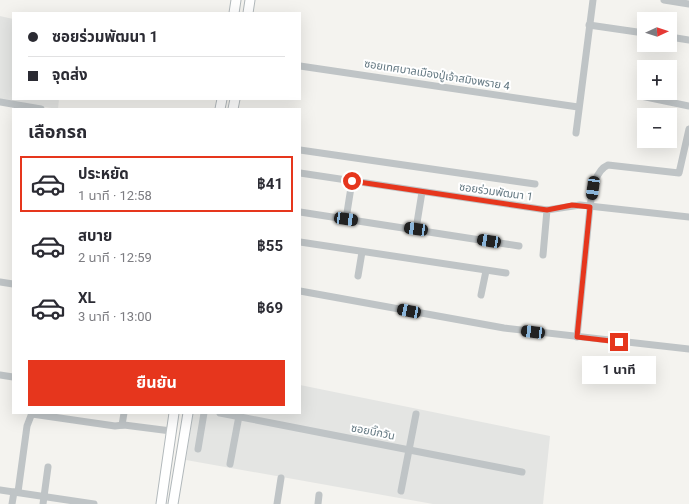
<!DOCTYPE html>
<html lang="th">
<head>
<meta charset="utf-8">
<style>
  body { margin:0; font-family:Roboto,"Noto Sans Thai",sans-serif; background:#f2f2f3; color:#2b2b33; height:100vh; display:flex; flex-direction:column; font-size:15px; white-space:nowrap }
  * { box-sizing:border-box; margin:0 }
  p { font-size:13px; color:#7c7c81 }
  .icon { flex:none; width:22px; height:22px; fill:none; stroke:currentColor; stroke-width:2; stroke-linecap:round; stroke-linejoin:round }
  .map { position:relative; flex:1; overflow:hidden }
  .panel { position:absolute; left:12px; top:108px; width:289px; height:306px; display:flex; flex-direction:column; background:#fff; border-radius:0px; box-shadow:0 4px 16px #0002 }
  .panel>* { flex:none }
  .top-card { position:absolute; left:12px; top:12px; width:289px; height:88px; border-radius:0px; box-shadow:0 4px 16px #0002; display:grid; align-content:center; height:88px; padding:0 16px; background:#fff }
  .needle { width:26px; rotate:87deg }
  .controls { position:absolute; left:637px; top:12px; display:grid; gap:8px }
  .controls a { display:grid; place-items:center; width:40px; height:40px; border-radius:0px; background:#fff; box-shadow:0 4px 16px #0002; font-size:20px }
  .end { position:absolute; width:18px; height:18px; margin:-9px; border:5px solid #e6361d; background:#fff; box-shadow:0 0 0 2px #fff }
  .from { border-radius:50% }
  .bubble { position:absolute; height:28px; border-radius:0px; background:#fff; box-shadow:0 4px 16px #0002; font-size:13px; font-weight:700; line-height:28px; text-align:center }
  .car { position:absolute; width:12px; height:24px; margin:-12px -6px; border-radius:5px; box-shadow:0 0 3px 1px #0007; background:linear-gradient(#222 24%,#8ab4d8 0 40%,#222 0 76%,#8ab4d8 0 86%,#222 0) }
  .top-card b { display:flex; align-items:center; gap:14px; height:38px; font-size:15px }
  .top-card b+b { border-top:1px solid #e1e1e2 }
  .top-card i { width:10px; height:10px; background:#2b2b33 }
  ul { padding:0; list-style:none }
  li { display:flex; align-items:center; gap:12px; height:56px; margin:0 8px 6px; padding:0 8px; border:2px solid transparent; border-radius:0px }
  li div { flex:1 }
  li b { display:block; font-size:15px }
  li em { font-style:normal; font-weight:700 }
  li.current { border-color:#e6361d }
  li>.icon { width:36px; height:36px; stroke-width:1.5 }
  h2 { padding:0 16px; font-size:18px; line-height:48px }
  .button { display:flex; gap:8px; margin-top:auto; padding:8px 16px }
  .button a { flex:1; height:46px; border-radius:0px; background:#e6361d; color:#fff; font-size:16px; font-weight:700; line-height:46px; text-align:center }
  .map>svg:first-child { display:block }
  .built { fill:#e4e5e3 }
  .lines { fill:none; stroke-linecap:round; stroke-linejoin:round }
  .secondary-casing { stroke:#b1b8bb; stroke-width:11 }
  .minor { stroke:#bfc4c6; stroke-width:7 }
  .secondary { stroke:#fff; stroke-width:9 }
  .route { stroke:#e6361d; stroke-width:5 }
  .labels { text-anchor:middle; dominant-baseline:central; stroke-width:4; stroke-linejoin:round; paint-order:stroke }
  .street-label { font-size:11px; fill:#627781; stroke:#fff }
</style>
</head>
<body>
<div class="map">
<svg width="689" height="504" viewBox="0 0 689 504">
  <rect width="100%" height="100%" fill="#f4f3ef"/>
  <g class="built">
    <polygon points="0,16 13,19 13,99 59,99 58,109 0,100"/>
    <polygon points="300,385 550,436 543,504 433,504 186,460 193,413 300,413"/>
  </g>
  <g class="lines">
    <defs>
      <g id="secondary">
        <polyline points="234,13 236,0"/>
        <polyline points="248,13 250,0"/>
        <polyline points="220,109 222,99"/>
        <polyline points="233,109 235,99"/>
        <polyline points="161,504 174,413"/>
        <polyline points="173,504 188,413"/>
      </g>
    </defs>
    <use href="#secondary" class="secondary-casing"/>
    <g class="minor">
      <polyline points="664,0 689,4"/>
      <polyline points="589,25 644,33"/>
      <polyline points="670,37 689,40"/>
      <polyline points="300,66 578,107"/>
      <polyline points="641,96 689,106"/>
      <polyline points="0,102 41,109"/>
      <polyline points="576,133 593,0"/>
      <polyline points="300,150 535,184"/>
      <polyline points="300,173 547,210 580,205 689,217"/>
      <polyline points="300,212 519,246"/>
      <polyline points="346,219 352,181"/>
      <polyline points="416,229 422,192"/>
      <polyline points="300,242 506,273"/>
      <polyline points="543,255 547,210"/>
      <polyline points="358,276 362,252"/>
      <polyline points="0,282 13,284"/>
      <polyline points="300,291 504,328 689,349"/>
      <polyline points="481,295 486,271"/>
      <path d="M 577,337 L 590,207 C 592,193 594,171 608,165 L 679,173 L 689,129"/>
      <polyline points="0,375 13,377"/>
      <polyline points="220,413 522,472"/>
      <polyline points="32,414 115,426 124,425 171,431"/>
      <polyline points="122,425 124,413"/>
      <polyline points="198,449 204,413"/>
      <polyline points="230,464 239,416"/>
      <polyline points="0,490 94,504"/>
      <polyline points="401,491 416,414"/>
      <polyline points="18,492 27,426 32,413"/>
      <polyline points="12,504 14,492"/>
      <polyline points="43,504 48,467"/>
      <polyline points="277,504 281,478"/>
      <polyline points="318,504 319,495"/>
    </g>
    <use href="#secondary" class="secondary"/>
  </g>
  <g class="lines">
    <polyline class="route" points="352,181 547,210 572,205 590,207 577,337 619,342"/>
  </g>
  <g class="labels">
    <g class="street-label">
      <text transform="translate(437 75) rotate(9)">ซอยเทศบาลเมืองปู่เจ้าสมิงพราย 4</text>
      <text transform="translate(496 192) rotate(8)">ซอยร่วมพัฒนา 1</text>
      <text transform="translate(373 432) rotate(11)">ซอยบิ๊กวัน</text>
    </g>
  </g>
</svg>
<div class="controls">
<a><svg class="needle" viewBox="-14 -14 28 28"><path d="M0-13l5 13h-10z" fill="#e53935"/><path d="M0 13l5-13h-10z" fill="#7c7c81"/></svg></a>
<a>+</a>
<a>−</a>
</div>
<i class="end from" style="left:352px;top:181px"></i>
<i class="end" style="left:619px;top:342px"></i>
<div class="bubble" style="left:582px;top:356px;width:74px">1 นาที</div>
<i class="car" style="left:593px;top:188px;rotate:188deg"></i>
<i class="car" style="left:346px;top:219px;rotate:98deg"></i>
<i class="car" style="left:416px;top:229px;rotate:278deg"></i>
<i class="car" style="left:489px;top:241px;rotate:279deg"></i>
<i class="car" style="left:409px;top:311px;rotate:281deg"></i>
<i class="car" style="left:533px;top:332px;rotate:277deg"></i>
<div class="top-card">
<b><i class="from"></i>ซอยร่วมพัฒนา 1</b>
<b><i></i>จุดส่ง</b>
</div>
<section class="panel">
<h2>เลือกรถ</h2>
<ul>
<li class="current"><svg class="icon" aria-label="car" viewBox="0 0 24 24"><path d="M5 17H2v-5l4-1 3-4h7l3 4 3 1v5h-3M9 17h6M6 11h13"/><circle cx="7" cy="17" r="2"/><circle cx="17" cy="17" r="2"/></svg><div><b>ประหยัด</b><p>1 นาที · 12:58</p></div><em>฿41</em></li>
<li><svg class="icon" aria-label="car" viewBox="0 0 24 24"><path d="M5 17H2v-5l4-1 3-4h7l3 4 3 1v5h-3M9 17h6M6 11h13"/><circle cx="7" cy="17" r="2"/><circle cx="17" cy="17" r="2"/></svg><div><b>สบาย</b><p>2 นาที · 12:59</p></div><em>฿55</em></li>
<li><svg class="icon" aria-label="car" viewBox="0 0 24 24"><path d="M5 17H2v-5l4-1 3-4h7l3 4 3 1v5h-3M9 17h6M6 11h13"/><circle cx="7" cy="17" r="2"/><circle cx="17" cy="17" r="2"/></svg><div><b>XL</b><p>3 นาที · 13:00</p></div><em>฿69</em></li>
</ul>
<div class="button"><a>ยืนยัน</a></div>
</section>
</div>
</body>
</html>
